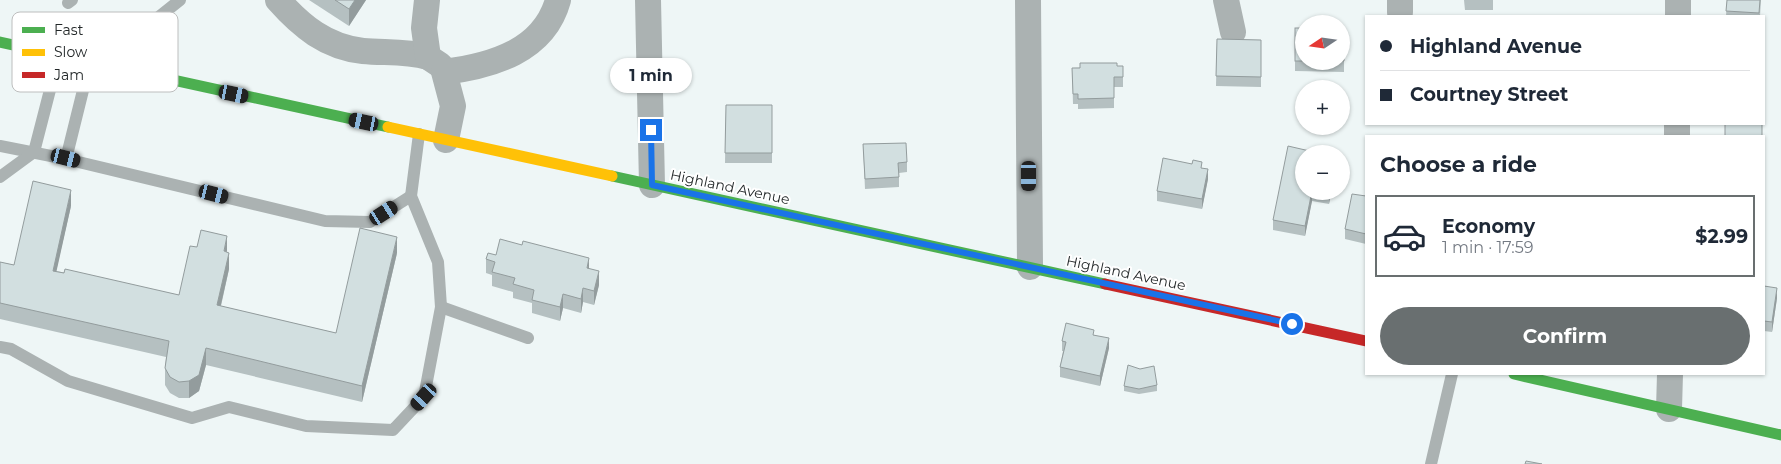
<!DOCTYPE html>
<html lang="en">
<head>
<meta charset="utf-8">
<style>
  body { margin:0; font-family:Montserrat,sans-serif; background:#f6f6f7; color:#1f2937; height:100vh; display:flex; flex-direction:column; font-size:19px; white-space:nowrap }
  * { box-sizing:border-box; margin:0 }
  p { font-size:16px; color:#747a83 }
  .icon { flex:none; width:28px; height:28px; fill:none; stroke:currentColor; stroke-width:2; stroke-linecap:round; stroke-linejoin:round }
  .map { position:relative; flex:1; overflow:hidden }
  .sheet { position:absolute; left:1365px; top:135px; width:400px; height:240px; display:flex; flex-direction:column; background:#fff; border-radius:0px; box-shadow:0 1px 4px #0004 }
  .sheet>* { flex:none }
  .banner { position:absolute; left:1365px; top:15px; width:400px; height:110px; border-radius:0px; box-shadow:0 1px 4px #0004; display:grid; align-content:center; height:110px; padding:0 15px; background:#fff }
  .needle { width:32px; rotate:257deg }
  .tools { position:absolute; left:1295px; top:15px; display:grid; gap:10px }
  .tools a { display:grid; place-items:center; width:55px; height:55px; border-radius:50%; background:#fff; box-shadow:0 1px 4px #0004; font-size:25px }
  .end { position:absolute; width:22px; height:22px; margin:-11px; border:6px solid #1a73e8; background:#fff; box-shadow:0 0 0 2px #fff }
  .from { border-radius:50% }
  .bubble { position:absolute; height:35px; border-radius:18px; background:#fff; box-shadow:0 1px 4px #0004; font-size:16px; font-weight:700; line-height:35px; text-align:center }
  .car { position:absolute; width:15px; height:30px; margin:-15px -8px; border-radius:6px; box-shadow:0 0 4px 1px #0007; background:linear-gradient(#222 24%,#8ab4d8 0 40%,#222 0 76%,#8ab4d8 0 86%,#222 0) }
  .banner b { display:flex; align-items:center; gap:18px; height:48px; font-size:19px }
  .banner b+b { border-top:1px solid #e0e1e3 }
  .banner i { width:12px; height:12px; background:#1f2937 }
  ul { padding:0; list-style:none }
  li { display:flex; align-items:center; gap:15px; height:82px; margin:0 10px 8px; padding:0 5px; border:2px solid #e0e1e3; border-radius:0px }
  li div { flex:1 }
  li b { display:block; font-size:19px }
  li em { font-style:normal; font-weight:700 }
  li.on { border-color:#696f70 }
  li>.icon { width:45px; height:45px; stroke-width:1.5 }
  h2 { padding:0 15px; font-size:22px; line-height:60px }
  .action { display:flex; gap:10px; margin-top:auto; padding:10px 15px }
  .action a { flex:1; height:58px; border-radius:30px; background:#696f70; color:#fff; font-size:20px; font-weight:700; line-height:58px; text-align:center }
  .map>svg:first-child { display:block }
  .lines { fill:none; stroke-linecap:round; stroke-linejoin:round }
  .lane { stroke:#abb2b2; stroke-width:12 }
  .street { stroke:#abb2b2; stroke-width:26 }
  .fast { stroke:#4caf50; stroke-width:11 }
  .slow { stroke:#ffc107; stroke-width:11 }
  .jam { stroke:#c62828; stroke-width:11 }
  .wall { fill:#b5c0c1 }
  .shaded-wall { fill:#939c9d }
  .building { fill:#d2dfe0; stroke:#939c9d }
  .route { stroke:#1a73e8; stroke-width:6 }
  .labels { text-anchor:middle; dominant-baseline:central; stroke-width:4; stroke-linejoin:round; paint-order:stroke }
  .street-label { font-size:14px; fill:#222728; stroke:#fff }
  .key { fill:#fff; stroke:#bdbebe; stroke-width:1 }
  .key-label { font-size:14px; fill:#222728 }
</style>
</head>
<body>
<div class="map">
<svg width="1781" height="464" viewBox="0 0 1781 464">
  <rect width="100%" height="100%" fill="#eef6f6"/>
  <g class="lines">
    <g class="lane">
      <polyline points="68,3 72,0"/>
      <polyline points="150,24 180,0"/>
      <polyline points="0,146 66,159 325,221 370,222 411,196"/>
      <polyline points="66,159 90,62"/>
      <polyline points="0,177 34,152 59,55"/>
      <polyline points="441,307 528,338"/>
      <polyline points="0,347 11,349 68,381 192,418 229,407 306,426 393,430 424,397 441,307 438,262 411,196 419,134"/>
      <polyline points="1431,464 1452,374"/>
    </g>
    <g class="street">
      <path d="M 278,0 C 301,26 326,47 363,51 C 385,53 406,51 428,57"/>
      <polyline points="427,0 424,28 428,57 440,65"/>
      <polyline points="648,0 652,185"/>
      <polyline points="1028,0 1030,267"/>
      <polyline points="1226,0 1233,32"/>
      <polyline points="1400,12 1400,0"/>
      <polyline points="1678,16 1678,0"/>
      <polyline points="1677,136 1677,124"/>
      <path d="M 446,140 L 453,106 L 444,72 C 492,66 544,51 558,0"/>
      <polyline points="1669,409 1670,374"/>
    </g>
    <g class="fast">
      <polyline points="0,42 388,127"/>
      <polyline points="612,176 1105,284"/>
      <polyline points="1514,374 1781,435"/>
    </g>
    <polyline class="slow" points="388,127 612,176"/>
    <polyline class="jam" points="1105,284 1366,341"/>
  </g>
  <g class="wall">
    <polygon points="309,0 366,0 349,26"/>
    <polygon points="1464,0 1493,0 1493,10 1465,10"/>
    <polygon points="1727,0 1761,0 1760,16 1726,16"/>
    <polygon points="1295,28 1344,29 1344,72 1295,71"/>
    <polygon points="1217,39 1261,40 1261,87 1216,86"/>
    <polygon points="1123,66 1123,87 1114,87 1114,108 1078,109 1078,104 1073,104 1072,68"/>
    <polygon points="726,105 772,105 772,163 725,163"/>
    <polygon points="863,144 907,162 907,172 899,173 899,187 865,189"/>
    <polygon points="1202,168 1208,179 1202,209 1157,201 1157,191"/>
    <polygon points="1304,191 1331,191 1329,204 1312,201 1305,236 1273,230 1273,220"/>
    <polygon points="1366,196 1366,244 1345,239 1345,229"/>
    <polygon points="71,206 56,271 179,295 227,252 229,269 221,306 336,333 397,253 362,402 206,365 199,391 189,398 179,398 170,393 165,385 165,368 166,357 0,319 0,262 14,265"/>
    <polygon points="496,255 589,269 599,285 594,305 583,302 581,313 563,308 560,321 532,313 532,303 513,298 513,292 492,286 492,275 486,273 486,259"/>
    <polygon points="1764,286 1777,298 1772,332 1764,331"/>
    <polygon points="1094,335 1109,348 1100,386 1060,377 1060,367 1063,351 1062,351 1062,341"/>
    <polygon points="1157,385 1157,391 1139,394 1124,391 1124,386"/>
  </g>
  <g class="shaded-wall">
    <polygon points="355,0 366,0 349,26 349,9"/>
    <polygon points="1208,169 1208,179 1202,209 1202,199"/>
    <polygon points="71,190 71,206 53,287 53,271"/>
    <polygon points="1312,191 1312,201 1305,236 1305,226"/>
    <polygon points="1329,191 1331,191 1329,204"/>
    <polygon points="227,236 227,252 224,251"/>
    <polygon points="397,237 397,253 362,402 362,386"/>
    <polygon points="229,253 229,269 217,322 217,305"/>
    <polygon points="589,258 589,272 587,268"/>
    <polygon points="599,271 599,285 594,305 594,291"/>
    <polygon points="583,288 583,302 581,313 581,299"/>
    <polygon points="1777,288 1777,298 1772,332 1772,322"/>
    <polygon points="563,294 563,308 560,321 560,307"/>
    <polygon points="1109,338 1109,348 1100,386 1100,376"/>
    <polygon points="206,348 206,365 199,391 189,398 189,381"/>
  </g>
  <g class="building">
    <polygon points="335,0 355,0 349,9"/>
    <polygon points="1727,0 1760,0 1759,13 1726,11"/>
    <rect x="1295" y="28" width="9" height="33"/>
    <polygon points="1341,29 1344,29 1344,61 1330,61 1341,61"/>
    <polygon points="1217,39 1261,40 1261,77 1216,76"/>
    <polygon points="1080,63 1117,63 1117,66 1123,66 1123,77 1114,77 1114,98 1078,99 1078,94 1073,94 1072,68 1080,68"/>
    <polygon points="726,105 772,105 772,153 725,153"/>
    <rect x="1725" y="124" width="37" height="12"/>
    <polygon points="906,143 907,162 898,163 899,177 865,179 863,144"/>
    <polygon points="1288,146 1314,152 1314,154 1304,154 1304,191 1312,191 1305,226 1273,220"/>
    <polygon points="1163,158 1192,164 1193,160 1202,162 1201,168 1208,169 1202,199 1157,191"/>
    <polygon points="33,181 71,190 53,271 64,273 65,269 179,295 190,246 197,247 201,230 227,236 224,251 229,253 217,305 336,333 360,228 397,237 362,386 206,348 199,375 189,381 179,382 170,377 165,368 169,341 0,303 0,262 14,265"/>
    <polygon points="1315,191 1329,191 1329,194"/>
    <polygon points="1352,194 1366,196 1366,234 1345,229"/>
    <polygon points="500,239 522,245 523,241 589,258 587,268 599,271 594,291 583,288 581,299 563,294 560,307 532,300 534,290 513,284 515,278 492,272 495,262 486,259 488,253 496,255"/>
    <polygon points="1764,286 1777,288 1772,322 1764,321"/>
    <polygon points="1066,323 1094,330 1093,335 1109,338 1100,376 1060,367 1066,342 1062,341"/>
    <polygon points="1128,365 1140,369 1154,366 1157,385 1139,389 1124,386"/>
    <polygon points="1526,461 1542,464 1525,464"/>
  </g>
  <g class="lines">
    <polyline class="route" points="651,130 652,185 1292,324"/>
  </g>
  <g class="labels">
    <g class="street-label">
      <text transform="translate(730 187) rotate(12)">Highland Avenue</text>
      <text transform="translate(1126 273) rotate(12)">Highland Avenue</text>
    </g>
  </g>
  <rect x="12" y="12" width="166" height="80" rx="8" class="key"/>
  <rect x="22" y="27" width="23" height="6" fill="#4caf50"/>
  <rect x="22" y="49" width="23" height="7" fill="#ffc107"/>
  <rect x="22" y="72" width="23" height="6" fill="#c62828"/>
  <g class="key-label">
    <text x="54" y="35">Fast</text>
    <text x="54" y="57">Slow</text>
    <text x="54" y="80">Jam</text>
  </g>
</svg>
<div class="tools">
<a><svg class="needle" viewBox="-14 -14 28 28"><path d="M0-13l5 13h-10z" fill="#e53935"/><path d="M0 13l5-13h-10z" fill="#747a83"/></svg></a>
<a>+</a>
<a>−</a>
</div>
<i class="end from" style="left:1292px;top:324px"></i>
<i class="end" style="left:651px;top:130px"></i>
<div class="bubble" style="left:610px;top:58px;width:82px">1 min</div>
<i class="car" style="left:234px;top:94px;rotate:102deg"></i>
<i class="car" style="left:364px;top:122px;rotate:282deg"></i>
<i class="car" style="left:66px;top:158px;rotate:104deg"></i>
<i class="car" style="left:1029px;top:176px;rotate:180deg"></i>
<i class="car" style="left:214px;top:194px;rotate:104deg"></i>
<i class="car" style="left:384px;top:213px;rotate:57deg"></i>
<i class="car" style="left:424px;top:397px;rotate:222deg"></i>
<div class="banner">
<b><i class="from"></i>Highland Avenue</b>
<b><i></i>Courtney Street</b>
</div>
<section class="sheet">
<h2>Choose a ride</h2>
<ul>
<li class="on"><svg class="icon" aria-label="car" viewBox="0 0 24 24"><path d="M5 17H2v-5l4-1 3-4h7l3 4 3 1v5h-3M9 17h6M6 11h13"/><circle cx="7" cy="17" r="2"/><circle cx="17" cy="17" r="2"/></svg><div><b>Economy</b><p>1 min · 17:59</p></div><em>$2.99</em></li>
</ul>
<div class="action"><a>Confirm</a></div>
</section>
</div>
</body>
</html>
